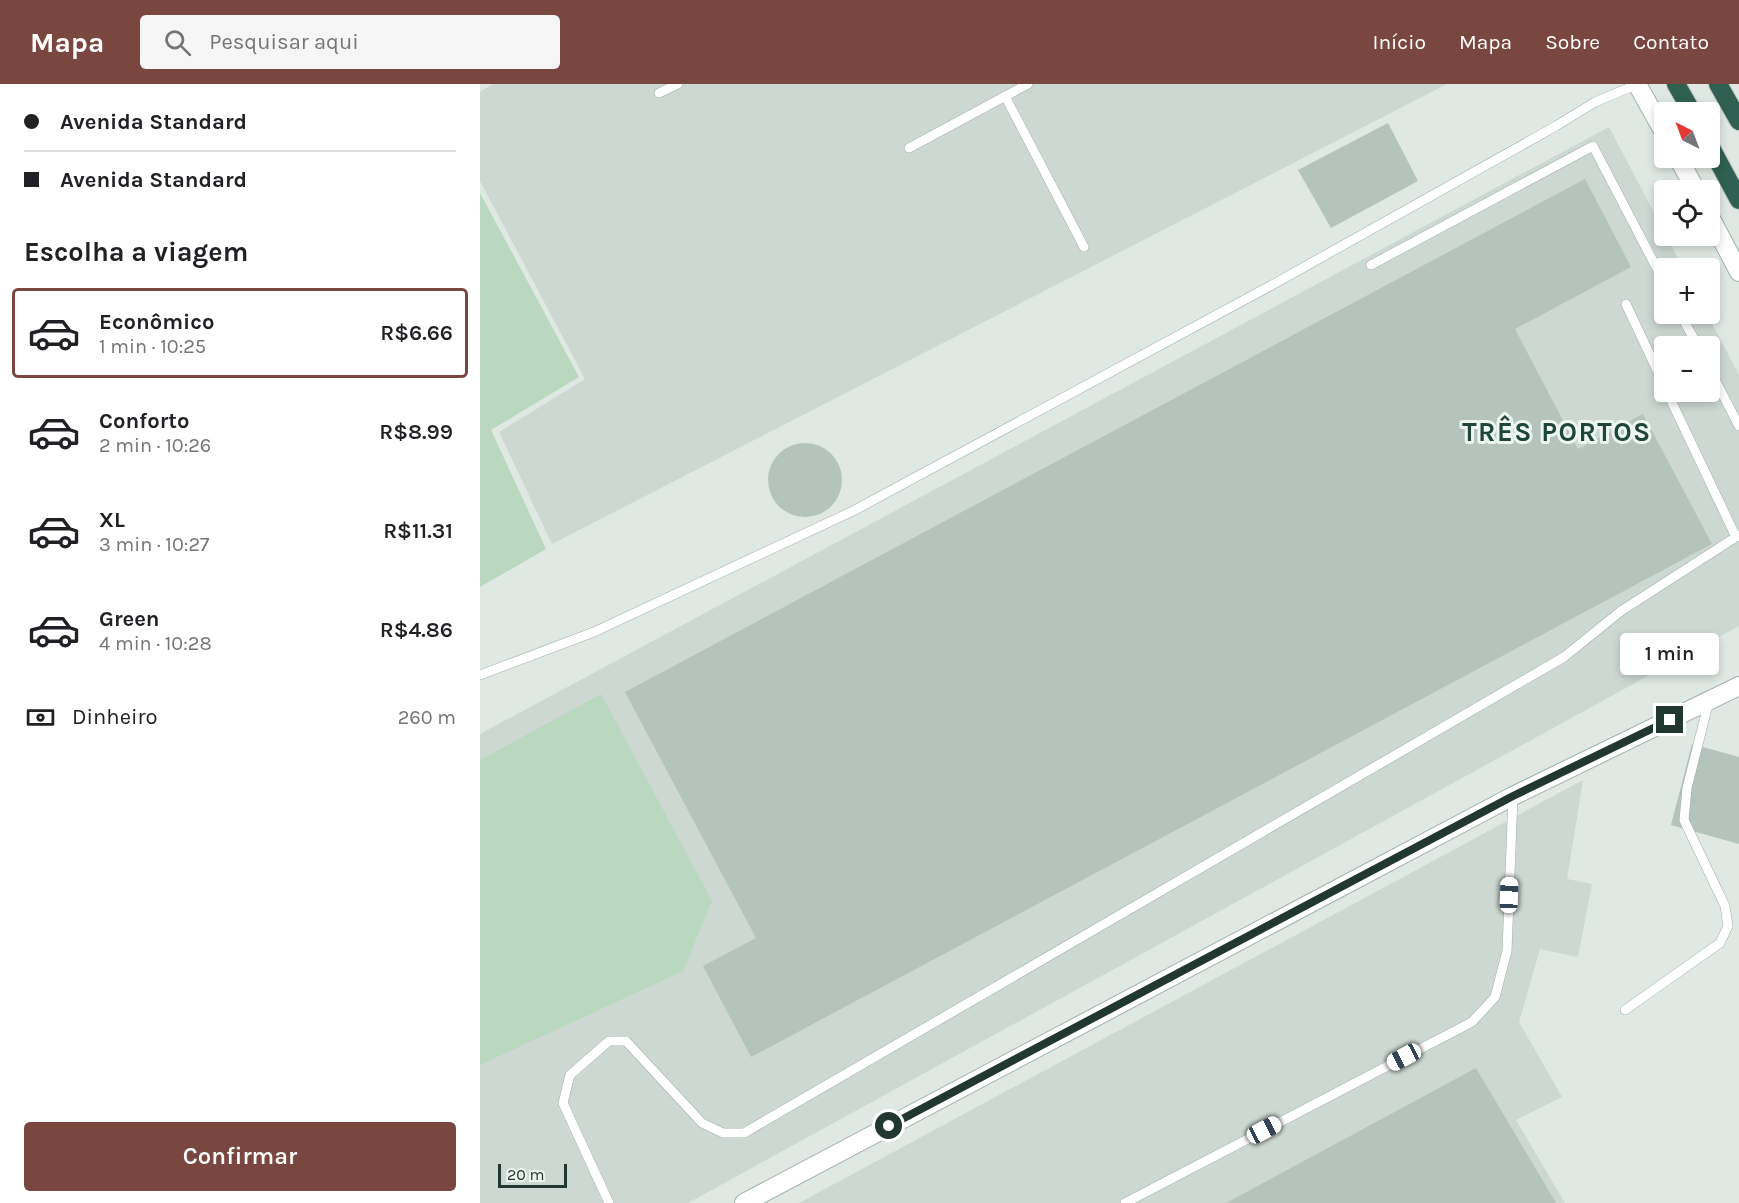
<!DOCTYPE html>
<html lang="pt">
<head>
<meta charset="utf-8">
<style>
  body { margin:0; font-family:Karla,sans-serif; background:#f6f6f6; color:#202124; height:100vh; display:flex; flex-direction:column; font-size:22px; white-space:nowrap }
  * { box-sizing:border-box; margin:0 }
  p { font-size:20px; color:#757577 }
  .icon { flex:none; width:33px; height:33px; fill:none; stroke:currentColor; stroke-width:2; stroke-linecap:round; stroke-linejoin:round }
  .map { position:relative; flex:1; overflow:hidden }
  .details { display:flex; flex-direction:column; background:#fff; width:480px }
  .details>* { flex:none }
  .hud { display:grid; align-content:center; height:132px; padding:0 24px; background:#fff }
  .needle { width:39px; rotate:318deg }
  .controls { position:absolute; left:1174px; top:18px; display:grid; gap:12px }
  .controls a { display:grid; place-items:center; width:66px; height:66px; border-radius:6px; background:#fff; box-shadow:0 3px 9px #0003; font-size:30px }
  .scale { position:absolute; left:18px; bottom:15px; width:69px; box-sizing:border-box; padding-left:6px; border:3px solid #21372f; border-top:0; font-size:16px; line-height:21px; white-space:nowrap; color:#21372f; -webkit-text-stroke:4px #eef6f1; paint-order:stroke }
  .end { position:absolute; width:27px; height:27px; margin:-14px; border:8px solid #21372f; background:#fff; box-shadow:0 0 0 3px #fff }
  .from { border-radius:50% }
  .bubble { position:absolute; height:42px; border-radius:6px; background:#fff; box-shadow:0 3px 9px #0003; font-size:20px; font-weight:600; line-height:42px; text-align:center }
  .car { position:absolute; width:18px; height:36px; margin:-18px -9px; border-radius:8px; box-shadow:0 0 4px 2px #0007; background:linear-gradient(#fff 24%,#345 0 40%,#fff 0 76%,#345 0 86%,#fff 0) }
  .hud b { display:flex; align-items:center; gap:21px; height:57px; font-size:22px }
  .hud b+b { border-top:2px solid #e0e0e0 }
  .hud i { width:15px; height:15px; background:#202124 }
  ul { padding:0; list-style:none }
  li { display:flex; align-items:center; gap:18px; height:90px; margin:0 12px 9px; padding:0 12px; border:3px solid transparent; border-radius:6px }
  li div { flex:1 }
  li b { display:block; font-size:22px }
  li em { font-style:normal; font-weight:600 }
  li.current { border-color:#79473f }
  li>.icon { width:54px; height:54px; stroke-width:1.5 }
  h2 { padding:0 24px; font-size:27px; line-height:72px }
  .pay { display:flex; align-items:center; gap:15px; height:66px; padding:0 24px; font-size:22px }
  .pay p { margin-inline-start:auto }
  .button { display:flex; gap:12px; margin-top:auto; padding:12px 24px }
  .button a { flex:1; height:69px; border-radius:6px; background:#79473f; color:#fff; font-size:24px; font-weight:600; line-height:69px; text-align:center }
  header { display:flex; align-items:center; gap:36px; box-sizing:border-box; height:84px; padding:0 30px; background:#79473f; color:#fff }
  header strong { font-size:28px }
  nav { display:flex; gap:33px; margin-inline-start:auto; font-size:21px }
  .search { width:420px; height:54px; background:#f6f6f6; display:flex; align-items:center; gap:15px; box-sizing:border-box; padding:0 21px; border-radius:6px; color:#757577; font-size:22px }
  main { display:flex; flex:1; min-height:0 }
  .map>svg:first-child { display:block }
  .built { fill:#cdd8d2; fill-rule:evenodd }
  .green { fill:#b9d8bf }
  .building { fill:#b4c3bc }
  .lines { fill:none; stroke-linecap:round; stroke-linejoin:round }
  .service-casing { stroke:#a2afa9; stroke-width:10 }
  .minor-casing { stroke:#a2afa9; stroke-width:20 }
  .secondary-casing { stroke:#9fb3aa; stroke-width:20 }
  .motorway-casing { stroke:#bcc3c1; stroke-width:20 }
  .service { stroke:#fff; stroke-width:9 }
  .minor { stroke:#fff; stroke-width:18 }
  .secondary { stroke:#fff; stroke-width:18 }
  .motorway { stroke:#306052; stroke-width:18 }
  .route { stroke:#21372f; stroke-width:8 }
  .labels { text-anchor:middle; dominant-baseline:central; stroke-width:6; stroke-linejoin:round; paint-order:stroke }
  .district-label { font-size:27px; font-weight:bold; letter-spacing:1.5px; fill:#1f463a; stroke:#eef6f1 }
</style>
</head>
<body>
<header>
<strong>Mapa</strong>
<div class="search"><svg class="icon" aria-label="search" viewBox="0 0 24 24"><circle cx="10" cy="10" r="6"/><path d="M15 15l6 6"/></svg>Pesquisar aqui</div>
<nav><a>Início</a><a>Mapa</a><a>Sobre</a><a>Contato</a></nav>
</header>
<main>
<section class="details">
<div class="hud">
<b><i class="from"></i>Avenida Standard</b>
<b><i></i>Avenida Standard</b>
</div>
<h2>Escolha a viagem</h2>
<ul>
<li class="current"><svg class="icon" aria-label="car" viewBox="0 0 24 24"><path d="M5 17H2v-5l4-1 3-4h7l3 4 3 1v5h-3M9 17h6M6 11h13"/><circle cx="7" cy="17" r="2"/><circle cx="17" cy="17" r="2"/></svg><div><b>Econômico</b><p>1 min · 10:25</p></div><em>R$6.66</em></li>
<li><svg class="icon" aria-label="car" viewBox="0 0 24 24"><path d="M5 17H2v-5l4-1 3-4h7l3 4 3 1v5h-3M9 17h6M6 11h13"/><circle cx="7" cy="17" r="2"/><circle cx="17" cy="17" r="2"/></svg><div><b>Conforto</b><p>2 min · 10:26</p></div><em>R$8.99</em></li>
<li><svg class="icon" aria-label="car" viewBox="0 0 24 24"><path d="M5 17H2v-5l4-1 3-4h7l3 4 3 1v5h-3M9 17h6M6 11h13"/><circle cx="7" cy="17" r="2"/><circle cx="17" cy="17" r="2"/></svg><div><b>XL</b><p>3 min · 10:27</p></div><em>R$11.31</em></li>
<li><svg class="icon" aria-label="car" viewBox="0 0 24 24"><path d="M5 17H2v-5l4-1 3-4h7l3 4 3 1v5h-3M9 17h6M6 11h13"/><circle cx="7" cy="17" r="2"/><circle cx="17" cy="17" r="2"/></svg><div><b>Green</b><p>4 min · 10:28</p></div><em>R$4.86</em></li>
</ul>
<div class="pay"><svg class="icon" aria-label="cash" viewBox="0 0 24 24"><path d="M3 7h18v10H3z"/><circle cx="12" cy="12" r="2"/></svg>Dinheiro<p>260 m</p></div>
<div class="button"><a>Confirmar</a></div>
</section>
<div class="map">
<svg width="1259" height="1119" viewBox="0 0 1259 1119">
  <rect width="100%" height="100%" fill="#dfe8e3"/>
  <g class="built">
    <polygon points="13,0 967,0 72,460 19,348 105,295 0,97 0,8"/>
    <path d="M 1129,43 L 1203,184 L 1185,184 L 1185,230 L 1227,230 L 1259,291 L 1259,542 L 208,1119 L 0,1119 L 0,650 ZM 1185,262 L 1230,262 L 1230,308 L 1185,308 Z"/>
    <polygon points="1103,696 1087,795 1112,800 1098,873 1060,865 1039,938 1082,1013 1036,1036 1085,1119 319,1119"/>
  </g>
  <g class="green">
    <polygon points="0,109 99,293 11,346 66,465 0,503"/>
    <polygon points="121,610 232,817 203,887 0,981 0,676"/>
  </g>
  <g class="building">
    <polygon points="908,39 938,97 851,144 818,86"/>
    <polygon points="1105,95 1151,183 1035,245 1098,365 1163,330 1232,460 271,973 223,882 276,854 145,608"/>
    <circle cx="325" cy="396" r="37"/>
    <polygon points="1212,660 1259,673 1259,760 1191,741"/>
    <polygon points="996,984 1076,1119 746,1119"/>
  </g>
  <g class="lines">
    <defs>
      <g id="service">
        <polyline points="179,9 198,0"/>
        <polyline points="525,12 604,163"/>
        <polyline points="429,64 548,0"/>
        <polyline points="891,181 1113,62 1185,200"/>
        <polyline points="1146,220 1185,303"/>
        <polyline points="1200,230 1218,262"/>
        <polyline points="1230,286 1259,342"/>
        <polyline points="1187,308 1256,453 1259,451"/>
        <polyline points="0,591 114,548 373,427 792,201 1076,42 1115,18 1158,0"/>
        <polyline points="1145,926 1240,859 1248,842 1245,822 1204,736 1207,704 1229,617"/>
        <polyline points="129,1119 83,1019 90,991 129,957 146,957 222,1039 243,1049 264,1049 1084,573 1141,527 1256,453"/>
        <polyline points="645,1119 992,938 1015,913 1027,867 1033,712"/>
      </g>
      <polyline id="minor" points="264,1119 1033,712 1259,602"/>
      <g id="secondary">
        <polyline points="1157,0 1185,50"/>
        <polyline points="1198,74 1216,106"/>
        <polyline points="1230,133 1259,188"/>
      </g>
      <g id="motorway">
        <polyline points="1196,0 1212,28"/>
        <polyline points="1238,0 1259,37"/>
        <polyline points="1230,62 1259,116"/>
      </g>
    </defs>
    <use href="#service" class="service-casing"/>
    <use href="#minor" class="minor-casing"/>
    <use href="#secondary" class="secondary-casing"/>
    <use href="#motorway" class="motorway-casing"/>
    <use href="#service" class="service"/>
    <use href="#minor" class="minor"/>
    <use href="#secondary" class="secondary"/>
    <use href="#motorway" class="motorway"/>
  </g>
  <g class="lines">
    <polyline class="route" points="409,1042 1033,712 1190,636"/>
  </g>
  <g class="labels">
    <g class="district-label">
      <text x="1077" y="348">TRÊS PORTOS</text>
    </g>
  </g>
</svg>
<div class="controls">
<a><svg class="needle" viewBox="-14 -14 28 28"><path d="M0-13l5 13h-10z" fill="#e53935"/><path d="M0 13l5-13h-10z" fill="#757577"/></svg></a>
<a><svg class="icon" aria-label="locate" viewBox="0 0 24 24"><circle cx="12" cy="12" r="6"/><path d="M12 2v4M12 18v4M2 12h4M18 12h4"/></svg></a>
<a>+</a>
<a>−</a>
</div>
<div class="scale">20 m</div>
<i class="end from" style="left:409px;top:1042px"></i>
<i class="end" style="left:1190px;top:636px"></i>
<div class="bubble" style="left:1140px;top:549px;width:99px">1 min</div>
<i class="car" style="left:1029px;top:811px;rotate:2deg"></i>
<i class="car" style="left:924px;top:973px;rotate:242deg"></i>
<i class="car" style="left:784px;top:1046px;rotate:62deg"></i>
</div>
</main>
</body>
</html>
